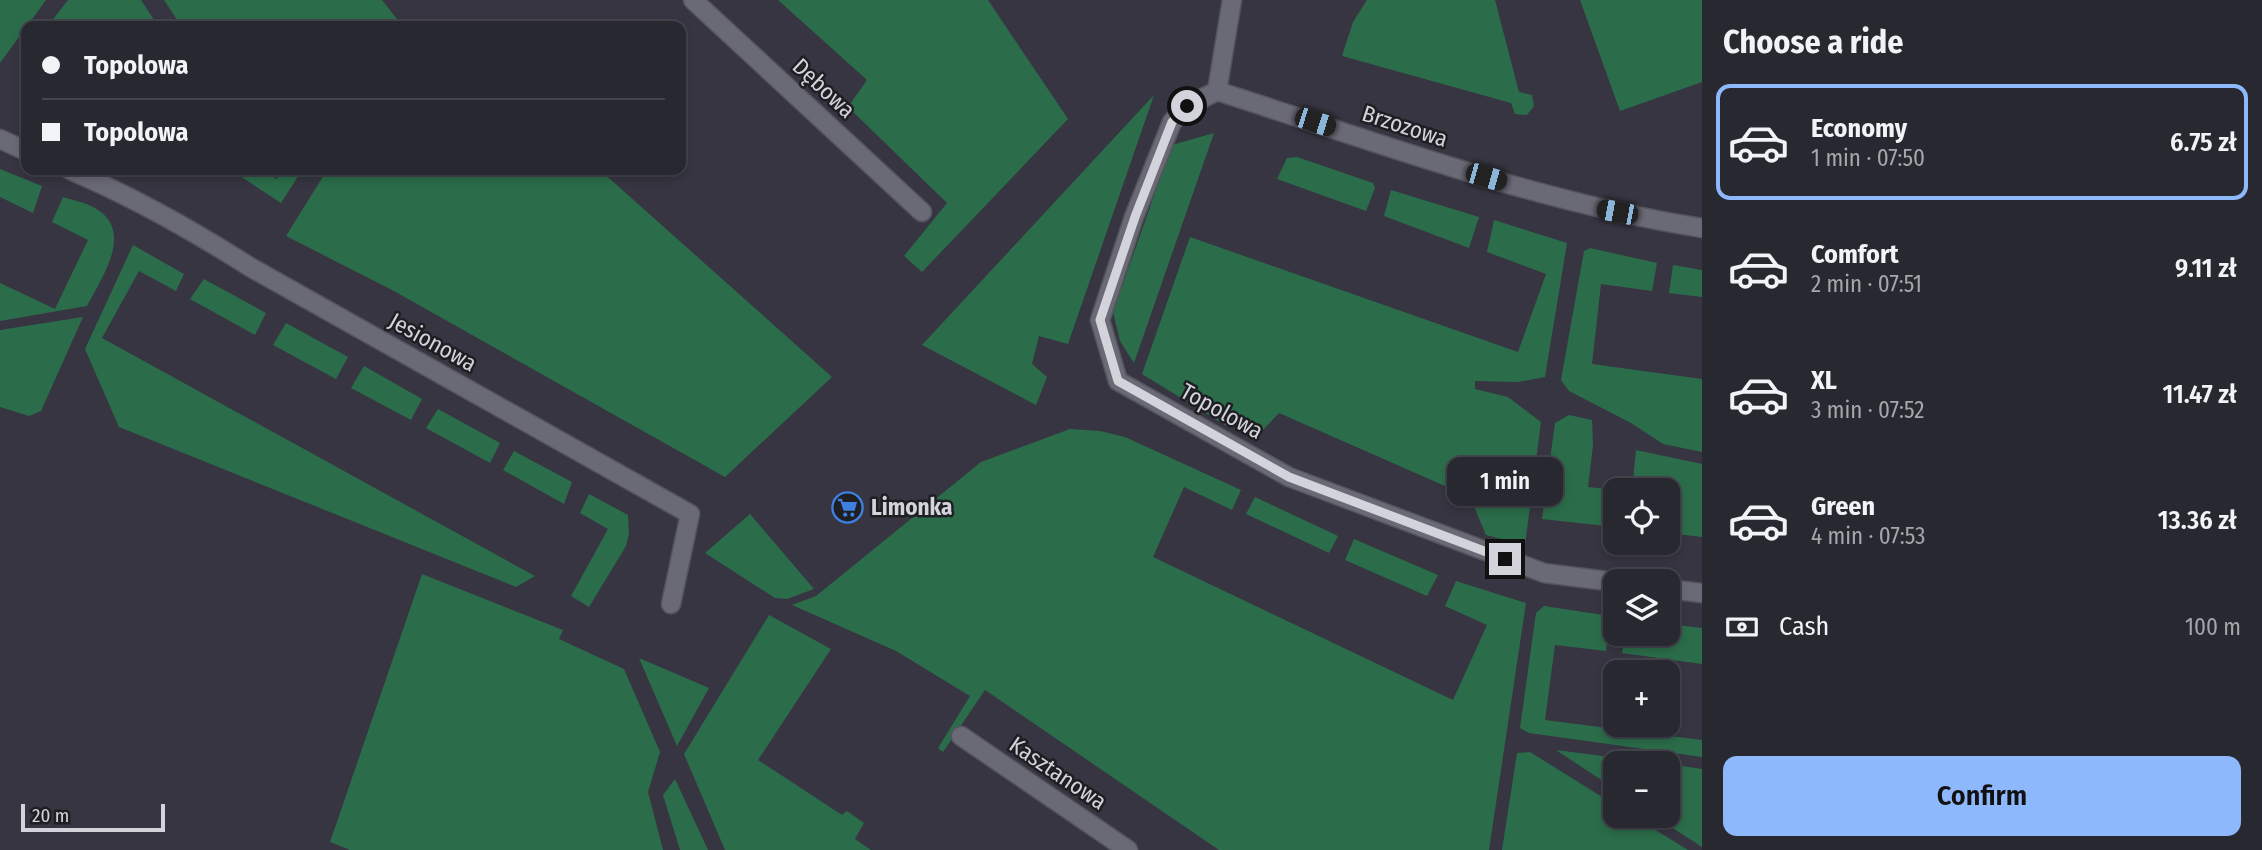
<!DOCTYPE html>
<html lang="en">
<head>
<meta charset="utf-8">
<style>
  body { margin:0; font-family:"Fira Sans Condensed",sans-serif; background:#34343d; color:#f1f3f6; height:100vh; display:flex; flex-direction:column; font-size:26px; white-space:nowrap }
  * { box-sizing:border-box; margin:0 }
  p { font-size:23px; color:#a5a6ab }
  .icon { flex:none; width:38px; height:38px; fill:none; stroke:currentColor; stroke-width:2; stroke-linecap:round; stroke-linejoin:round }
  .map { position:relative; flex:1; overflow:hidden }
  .details { display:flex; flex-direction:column; background:#282831; width:560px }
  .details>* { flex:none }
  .banner { position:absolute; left:21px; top:21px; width:665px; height:154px; border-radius:14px; box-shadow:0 4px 10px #0003,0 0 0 2px #44444d; display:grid; align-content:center; height:154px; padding:0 21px; background:#282831 }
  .tools { position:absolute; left:1603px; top:478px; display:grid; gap:14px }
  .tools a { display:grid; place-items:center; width:77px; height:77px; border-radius:14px; background:#282831; box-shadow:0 4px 10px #0003,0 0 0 2px #44444d; font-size:35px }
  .scale { position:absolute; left:21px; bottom:18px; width:144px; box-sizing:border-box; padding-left:7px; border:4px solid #d3d3db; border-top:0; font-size:19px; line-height:24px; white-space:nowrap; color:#d3d3db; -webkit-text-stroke:5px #1e1e23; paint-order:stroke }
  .end { position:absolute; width:32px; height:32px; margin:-16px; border:9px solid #d3d3db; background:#111; box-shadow:0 0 0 4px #111 }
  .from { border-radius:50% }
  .bubble { position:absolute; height:49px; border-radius:14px; background:#282831; box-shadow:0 4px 10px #0003,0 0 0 2px #44444d; font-size:23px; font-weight:600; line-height:49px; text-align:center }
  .car { position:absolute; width:21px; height:42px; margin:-21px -10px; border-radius:9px; box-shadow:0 0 5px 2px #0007; background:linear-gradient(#222 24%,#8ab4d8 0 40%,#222 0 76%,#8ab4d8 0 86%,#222 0) }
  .banner b { display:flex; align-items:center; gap:24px; height:66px; font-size:26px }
  .banner b+b { border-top:2px solid #44444d }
  .banner i { width:18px; height:18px; background:#f1f3f6 }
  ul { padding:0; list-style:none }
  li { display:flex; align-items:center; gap:21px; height:116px; margin:0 14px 10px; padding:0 7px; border:4px solid transparent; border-radius:14px }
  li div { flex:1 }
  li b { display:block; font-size:26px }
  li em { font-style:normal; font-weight:600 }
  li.selected { border-color:#8db9fc }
  li>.icon { width:63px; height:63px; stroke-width:1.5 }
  h2 { padding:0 21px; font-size:32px; line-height:84px }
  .pay { display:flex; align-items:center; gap:18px; height:77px; padding:0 21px; font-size:26px }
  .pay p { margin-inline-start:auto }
  .primary-button { display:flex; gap:14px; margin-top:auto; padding:14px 21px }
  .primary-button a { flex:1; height:80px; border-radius:14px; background:#8db9fc; color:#111; font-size:28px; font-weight:600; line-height:80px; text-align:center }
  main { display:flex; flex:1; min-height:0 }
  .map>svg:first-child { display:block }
  .green { fill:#2b6d4a }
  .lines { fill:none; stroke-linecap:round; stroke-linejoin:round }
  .lane-casing { stroke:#54545e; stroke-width:21 }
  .street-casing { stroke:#54545e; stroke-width:21 }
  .lane { stroke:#6a6976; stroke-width:18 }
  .street { stroke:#6a6976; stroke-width:18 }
  .route { stroke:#d3d3db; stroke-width:9 }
  .labels { text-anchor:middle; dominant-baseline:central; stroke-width:5; stroke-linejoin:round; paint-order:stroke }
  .street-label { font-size:23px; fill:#d3d3db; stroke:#1e1e23 }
  .poi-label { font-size:23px; font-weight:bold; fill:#d3d3db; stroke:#1e1e23; text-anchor:start }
</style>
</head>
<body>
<main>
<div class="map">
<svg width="1702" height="850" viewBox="0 0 1702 850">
  <rect width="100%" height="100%" fill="#363541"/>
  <g class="green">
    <polygon points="0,0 46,0 0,63"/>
    <polygon points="68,0 141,0 158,26 48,26"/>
    <polygon points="164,0 382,0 397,19 393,26 181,26"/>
    <polygon points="778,0 988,0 1068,119 922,272 904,256 947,203 848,107 867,80"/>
    <polygon points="1367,0 1495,0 1519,92 1532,95 1534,106 1527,115 1515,114 1511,103 1342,56 1353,22"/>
    <polygon points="1580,0 1702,0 1702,82 1620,111"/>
    <polygon points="1154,95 1068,344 1039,336 1032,364 1047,377 1036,405 922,345"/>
    <polygon points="1214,133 1134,363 1120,341 1113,312 1172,145"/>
    <polygon points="1297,157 1373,183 1375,188 1366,211 1277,179 1287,158"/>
    <polygon points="0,169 42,186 33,213 0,197"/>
    <polygon points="240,170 258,170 277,179 281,170 302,170 281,203 237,174"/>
    <polygon points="327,170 600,170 832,377 725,477 392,290 286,236"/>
    <polygon points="1391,190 1479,217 1469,248 1384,216"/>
    <path d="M 63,197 C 73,200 86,203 95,208 C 135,231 102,277 87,306 L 0,321 L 0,283 L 55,309 L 88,240 L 52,222 Z"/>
    <polygon points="1494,220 1567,243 1545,377 1518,382 1475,381 1475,389 1508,397 1541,422 1525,545 1486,535 1470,497 1279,413 1262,431 1225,425 1142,374 1190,237 1518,352 1546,274 1487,252"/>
    <polygon points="133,245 184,274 176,291 139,271 102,338 535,576 516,587 119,427 85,349"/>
    <polygon points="1590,248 1657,263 1652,291 1601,284 1592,364 1702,379 1702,452 1663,444 1631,423 1569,391 1561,380 1584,251"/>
    <polygon points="1673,265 1702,270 1702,297 1669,293"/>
    <polygon points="204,279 266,313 255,335 190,299"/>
    <polygon points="83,317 41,411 29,416 0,407 0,330"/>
    <polygon points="286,323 348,357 336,379 273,345"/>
    <polygon points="364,366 422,399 411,420 351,388"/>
    <polygon points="438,409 500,443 490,463 426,428"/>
    <polygon points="1569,415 1592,420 1593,445 1588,487 1615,490 1615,527 1542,519 1555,423"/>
    <polygon points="1070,429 1100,431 1125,437 1241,490 1232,510 1184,487 1153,557 1453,700 1487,625 1445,606 1456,581 1526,603 1489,850 1219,850 985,690 943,752 938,748 970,696 896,651 792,605 816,596 981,462"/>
    <polygon points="1636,450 1702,464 1702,537 1668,533 1668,490 1632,490"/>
    <polygon points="514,451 572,482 564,504 503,470"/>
    <polygon points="589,494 628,515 629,534 626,546 589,607 571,596 608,529 580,513"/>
    <polygon points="1255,497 1338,536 1329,553 1246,514"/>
    <polygon points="750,514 814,589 787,599 775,598 705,553"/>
    <polygon points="1354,539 1438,575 1427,596 1345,560"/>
    <polygon points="422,574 563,630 559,639 624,669 660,752 648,792 663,850 350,850 330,842"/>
    <polygon points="1544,606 1610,616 1606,651 1555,645 1545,720 1702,740 1702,757 1529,733 1520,728 1536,613"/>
    <polygon points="769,615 831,649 758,760 842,815 847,811 864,823 855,839 871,850 725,850 684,754"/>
    <polygon points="1668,624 1702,628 1702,664 1622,653 1625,634 1668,634"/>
    <polygon points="639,658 709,688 677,746"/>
    <polygon points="1556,750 1657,763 1615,763 1615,789"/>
    <polygon points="1530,752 1615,805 1615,816 1633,816 1688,850 1502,850 1517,753"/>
    <polygon points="1668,764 1702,769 1702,847 1654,816 1668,816"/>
    <polygon points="675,779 708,850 680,850 663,795"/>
  </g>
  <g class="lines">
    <defs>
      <g id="lane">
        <polyline points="1217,91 1187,106 1172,122 1134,217 1100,320 1118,381 1289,477 1544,573 1615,582"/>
        <path d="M 1217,91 C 1377,142 1536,202 1702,228"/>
        <polyline points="1217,91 1232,0"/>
        <polyline points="1668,589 1702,593"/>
        <polyline points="961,736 1128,850"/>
      </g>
      <g id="street">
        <polyline points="693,0 922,212"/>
        <polyline points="0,139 26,151"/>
        <path d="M 70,170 C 133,197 192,230 250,267 L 690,514 L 671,604"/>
      </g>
    </defs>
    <use href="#lane" class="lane-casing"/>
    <use href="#street" class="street-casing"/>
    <use href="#lane" class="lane"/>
    <use href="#street" class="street"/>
  </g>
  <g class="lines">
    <polyline class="route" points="1187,106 1172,122 1135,217 1100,320 1118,381 1289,477 1505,559"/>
  </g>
  <defs>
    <symbol id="supermarket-ring" viewBox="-11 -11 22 22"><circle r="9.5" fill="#1e1e23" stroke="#3f7fe0" stroke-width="1.5"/><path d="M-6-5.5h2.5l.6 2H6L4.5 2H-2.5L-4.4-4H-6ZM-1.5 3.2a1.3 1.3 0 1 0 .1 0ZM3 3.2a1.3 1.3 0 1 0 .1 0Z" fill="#3f7fe0"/></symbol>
  </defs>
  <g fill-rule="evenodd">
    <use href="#supermarket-ring" x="830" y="490" width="35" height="35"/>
  </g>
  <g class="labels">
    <g class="street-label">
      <text transform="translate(824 88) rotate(43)">Dębowa</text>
      <text transform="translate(1405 126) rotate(18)">Brzozowa</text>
      <text transform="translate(433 342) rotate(29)">Jesionowa</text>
      <text transform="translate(1222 411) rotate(29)">Topolowa</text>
      <text transform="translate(1058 773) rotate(34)">Kasztanowa</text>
    </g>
    <g class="poi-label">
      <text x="871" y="507">Limonka</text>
    </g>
  </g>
</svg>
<div class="tools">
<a><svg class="icon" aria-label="locate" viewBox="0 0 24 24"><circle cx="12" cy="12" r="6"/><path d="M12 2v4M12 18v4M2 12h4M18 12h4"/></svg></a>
<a><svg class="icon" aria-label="layers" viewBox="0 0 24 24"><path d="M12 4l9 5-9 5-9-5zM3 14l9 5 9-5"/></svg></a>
<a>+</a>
<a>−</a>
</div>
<div class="scale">20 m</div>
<i class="end from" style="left:1187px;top:106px"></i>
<i class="end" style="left:1505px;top:559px"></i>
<div class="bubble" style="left:1447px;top:457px;width:116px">1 min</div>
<i class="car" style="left:1315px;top:122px;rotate:108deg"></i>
<i class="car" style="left:1486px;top:177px;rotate:106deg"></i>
<i class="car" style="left:1617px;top:212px;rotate:281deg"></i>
<div class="banner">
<b><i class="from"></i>Topolowa</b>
<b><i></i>Topolowa</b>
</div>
</div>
<section class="details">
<h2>Choose a ride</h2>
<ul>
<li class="selected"><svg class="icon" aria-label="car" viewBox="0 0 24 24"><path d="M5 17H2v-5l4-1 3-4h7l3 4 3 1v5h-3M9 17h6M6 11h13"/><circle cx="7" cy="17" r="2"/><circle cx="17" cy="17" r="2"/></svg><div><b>Economy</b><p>1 min · 07:50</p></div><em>6.75 zł</em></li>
<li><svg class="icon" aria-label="car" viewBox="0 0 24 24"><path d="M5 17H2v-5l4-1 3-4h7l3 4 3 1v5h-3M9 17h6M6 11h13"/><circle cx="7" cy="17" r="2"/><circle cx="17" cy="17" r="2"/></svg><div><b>Comfort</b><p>2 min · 07:51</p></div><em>9.11 zł</em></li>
<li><svg class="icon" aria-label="car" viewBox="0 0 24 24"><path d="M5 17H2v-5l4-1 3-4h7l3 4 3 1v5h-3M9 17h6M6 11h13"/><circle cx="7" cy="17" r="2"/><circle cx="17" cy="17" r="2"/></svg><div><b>XL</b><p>3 min · 07:52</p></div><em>11.47 zł</em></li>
<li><svg class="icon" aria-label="car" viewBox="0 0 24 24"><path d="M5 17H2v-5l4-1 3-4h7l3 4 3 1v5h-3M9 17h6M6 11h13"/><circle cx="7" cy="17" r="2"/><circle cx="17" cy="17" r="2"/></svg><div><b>Green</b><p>4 min · 07:53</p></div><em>13.36 zł</em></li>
</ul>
<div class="pay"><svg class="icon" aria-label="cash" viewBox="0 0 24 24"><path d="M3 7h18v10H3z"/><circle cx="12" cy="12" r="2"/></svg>Cash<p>100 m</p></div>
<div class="primary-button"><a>Confirm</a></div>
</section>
</main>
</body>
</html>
